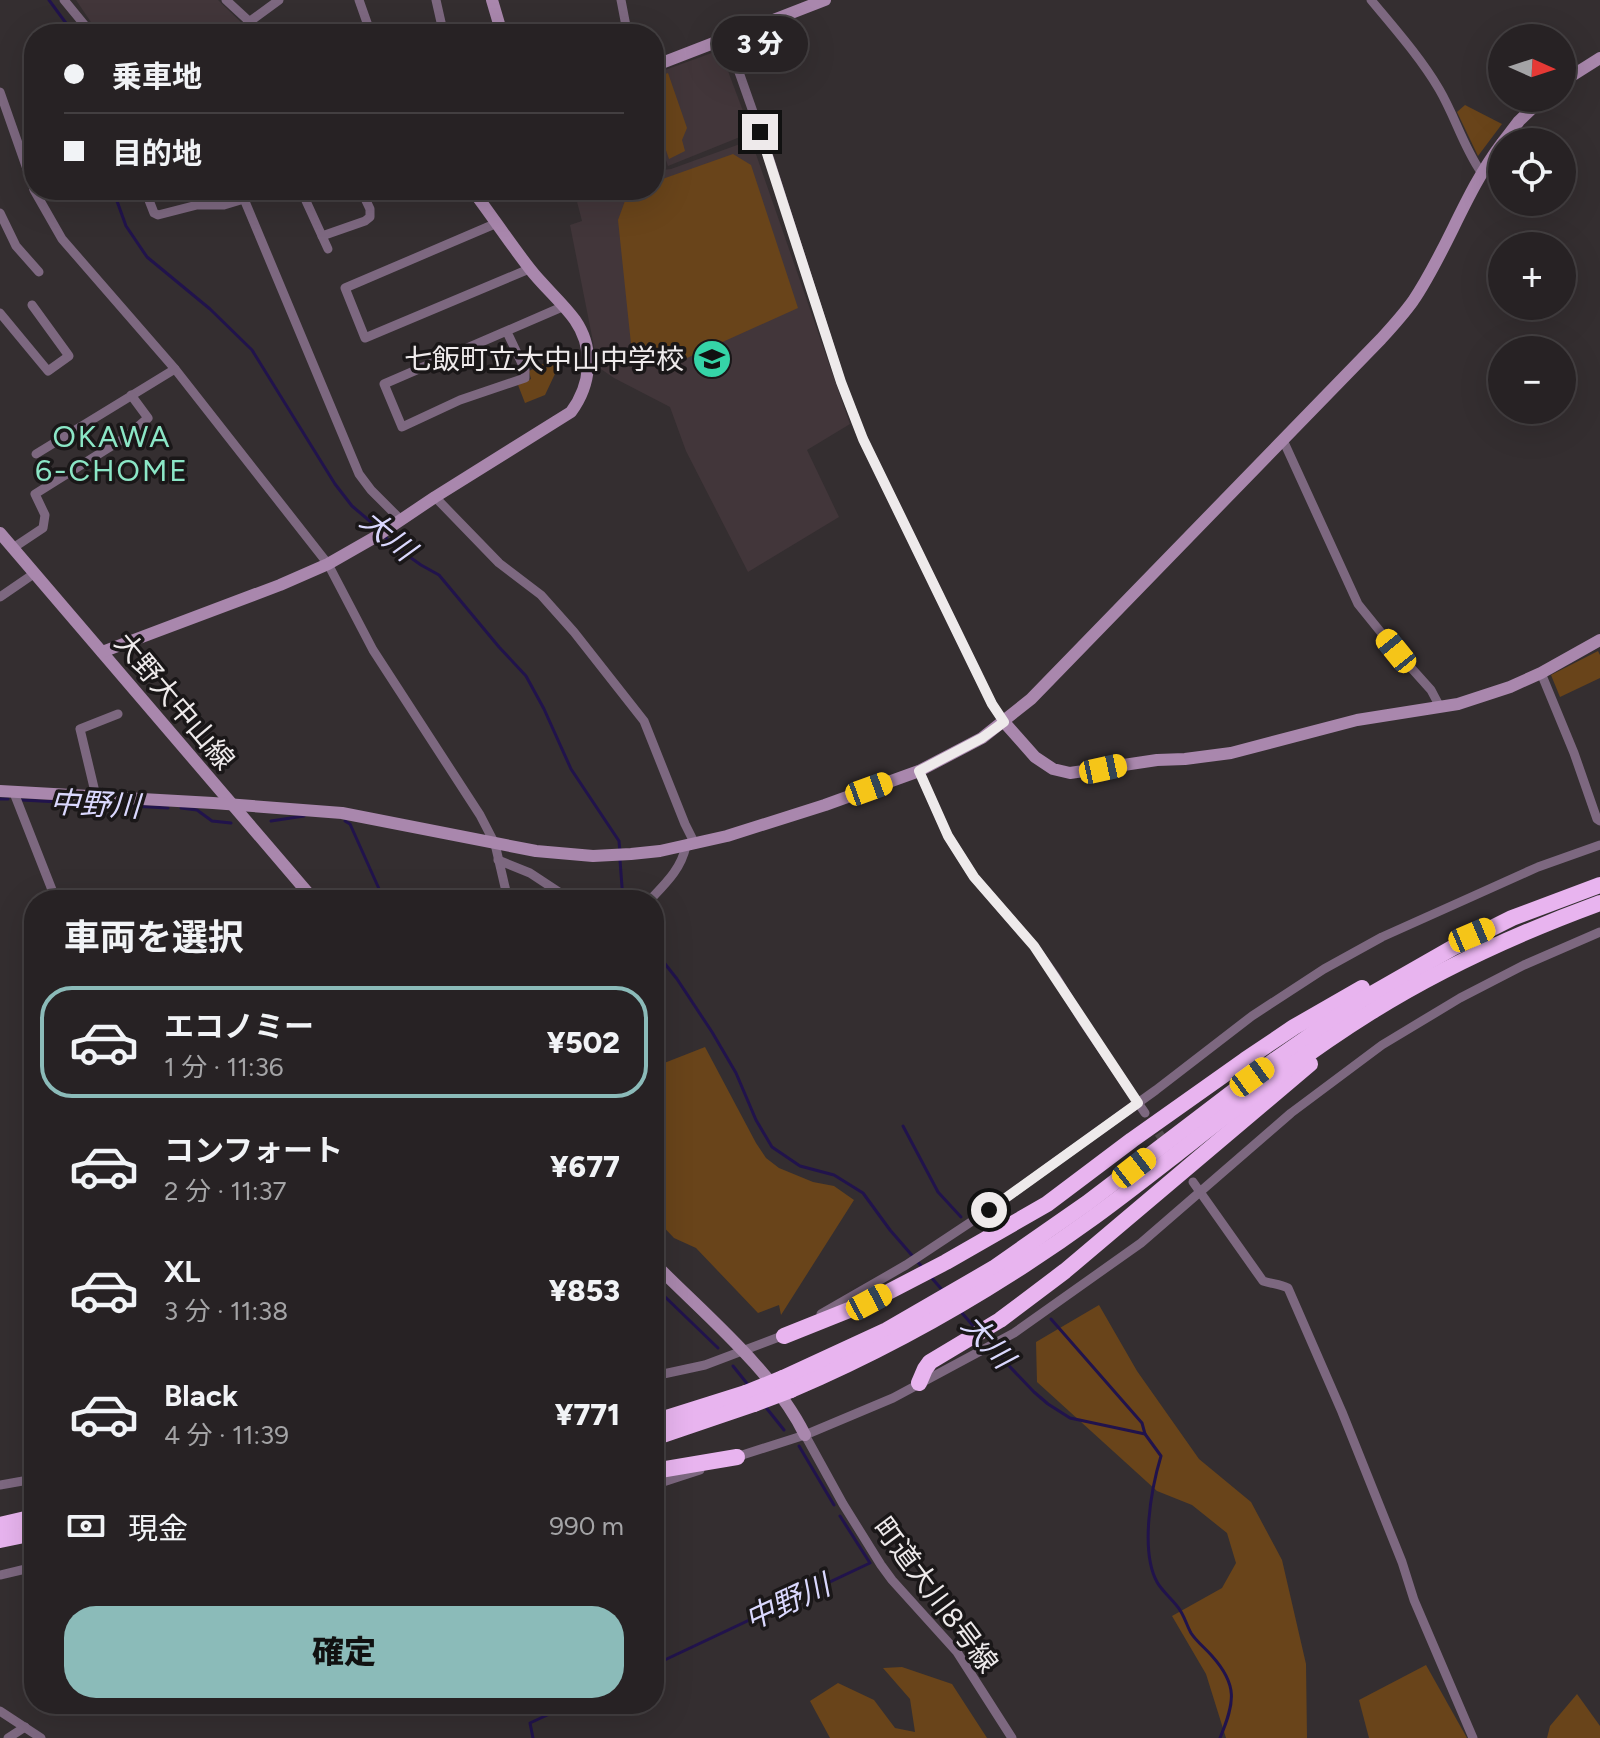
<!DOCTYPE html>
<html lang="ja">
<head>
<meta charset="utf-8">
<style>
  body { margin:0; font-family:Figtree,"Noto Sans JP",sans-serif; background:#332f31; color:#f1f3f6; height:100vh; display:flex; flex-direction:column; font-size:30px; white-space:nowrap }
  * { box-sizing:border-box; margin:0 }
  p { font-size:26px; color:#a4a4a6 }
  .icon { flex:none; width:44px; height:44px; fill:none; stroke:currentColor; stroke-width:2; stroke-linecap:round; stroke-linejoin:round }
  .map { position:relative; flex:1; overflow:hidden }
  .side { position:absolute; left:24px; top:890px; width:640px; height:824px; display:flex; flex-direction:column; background:#272224; border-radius:32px; box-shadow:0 8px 32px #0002,0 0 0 2px #433f41 }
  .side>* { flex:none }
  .banner { position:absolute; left:24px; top:24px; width:640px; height:176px; border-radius:32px; box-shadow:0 8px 32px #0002,0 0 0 2px #433f41; display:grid; align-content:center; height:176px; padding:0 40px; background:#272224 }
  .needle { width:52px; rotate:93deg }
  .tools { position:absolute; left:1488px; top:24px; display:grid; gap:16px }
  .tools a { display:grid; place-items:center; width:88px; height:88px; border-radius:50%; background:#272224; box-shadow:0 8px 32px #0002,0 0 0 2px #433f41; font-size:40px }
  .end { position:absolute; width:36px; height:36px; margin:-18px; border:10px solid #eeeaeb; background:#111; box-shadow:0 0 0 4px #111 }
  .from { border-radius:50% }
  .bubble { position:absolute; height:56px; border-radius:28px; background:#272224; box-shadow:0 8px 32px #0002,0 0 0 2px #433f41; font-size:26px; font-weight:800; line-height:56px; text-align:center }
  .car { position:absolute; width:24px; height:48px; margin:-24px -12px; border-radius:10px; box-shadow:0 0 6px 2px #0007; background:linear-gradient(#f5c518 24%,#345 0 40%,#f5c518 0 76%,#345 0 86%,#f5c518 0) }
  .banner b { display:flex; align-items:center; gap:28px; height:76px; font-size:30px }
  .banner b+b { border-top:2px solid #433f41 }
  .banner i { width:20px; height:20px; background:#f1f3f6 }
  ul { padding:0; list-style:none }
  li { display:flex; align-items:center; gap:24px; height:112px; margin:0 16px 12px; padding:0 24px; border:4px solid transparent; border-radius:32px }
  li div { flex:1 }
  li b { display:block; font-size:30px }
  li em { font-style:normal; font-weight:800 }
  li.selected { border-color:#8bbbb9 }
  li>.icon { width:72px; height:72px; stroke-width:1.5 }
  h2 { padding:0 40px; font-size:36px; line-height:96px }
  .pay { display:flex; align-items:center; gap:20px; height:88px; padding:0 40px; font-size:30px }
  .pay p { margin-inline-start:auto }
  .action { display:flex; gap:16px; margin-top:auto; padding:16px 40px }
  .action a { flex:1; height:92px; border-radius:32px; background:#8bbbb9; color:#111; font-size:32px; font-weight:800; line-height:92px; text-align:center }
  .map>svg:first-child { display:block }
  .built { fill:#42363a }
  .green { fill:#69441a }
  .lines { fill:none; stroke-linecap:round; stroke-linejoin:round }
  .stream { stroke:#21134c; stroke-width:3 }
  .street-tunnel { stroke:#504a4c; stroke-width:9; stroke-dasharray:9 4.5; stroke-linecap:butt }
  .street { stroke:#7d6880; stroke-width:9 }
  .secondary { stroke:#a987ad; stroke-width:12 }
  .highway { stroke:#e8b4ef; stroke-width:16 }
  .highway-bridge { stroke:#e8b4ef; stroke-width:16 }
  .route { stroke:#eeeaeb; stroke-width:10 }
  .labels { text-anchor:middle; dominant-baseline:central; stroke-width:7; stroke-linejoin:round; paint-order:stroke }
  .poi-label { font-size:28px; fill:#eeeaeb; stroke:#1a1718; text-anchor:end }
  .street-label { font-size:28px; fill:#eeeaeb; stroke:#1a1718 }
  .neighbourhood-label { font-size:30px; letter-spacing:2px; fill:#8be6c6; stroke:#1a1718 }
  .water-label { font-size:30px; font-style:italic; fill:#dad8fe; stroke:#1a1718 }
</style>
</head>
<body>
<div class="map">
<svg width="1600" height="1738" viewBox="0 0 1600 1738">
  <rect width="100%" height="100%" fill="#342e30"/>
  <g class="built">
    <polygon points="76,0 218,0 253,34 99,34"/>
    <polygon points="720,50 749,127 745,135 668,166 654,126 654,74"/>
    <polygon points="751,140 850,424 807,450 839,517 748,572 686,451 670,407 614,378 598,367 570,225 582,221 574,190 654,190 654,171 671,169"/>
  </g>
  <g class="green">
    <polygon points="668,73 687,128 682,140 685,151 669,159 654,116 654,78"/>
    <polygon points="1465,105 1502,124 1478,156 1457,112"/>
    <polygon points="733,154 751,165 798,308 676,363 646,356 631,344 618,220 629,190 654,190 654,182"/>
    <polygon points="561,355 562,359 545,395 525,403 518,385 531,379 529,371"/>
    <polygon points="1598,651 1600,655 1600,678 1560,697 1551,675"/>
    <polygon points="705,1047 756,1143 766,1158 779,1168 813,1182 834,1186 854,1200 781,1315 779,1305 758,1313 696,1248 674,1238 654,1217 654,1067"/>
    <polygon points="1099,1305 1137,1371 1199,1459 1251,1502 1282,1560 1306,1664 1307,1738 1226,1738 1206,1674 1172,1616 1222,1588 1236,1563 1227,1533 1192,1505 1157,1491 1037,1382 1036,1342"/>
    <polygon points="1426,1665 1467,1738 1369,1738 1359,1700"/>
    <polygon points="902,1667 952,1684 987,1738 830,1738 810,1701 838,1683 874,1700 895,1728 915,1732 910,1699 883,1668"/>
    <polygon points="1577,1694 1600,1726 1600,1738 1547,1738 1550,1726"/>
  </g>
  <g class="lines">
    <g class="stream">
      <polyline points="49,0 74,34"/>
      <polyline points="113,190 126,226 147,257 210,309 252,350 335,484 352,506 378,528"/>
      <polyline points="383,534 390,543 421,565 439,575 499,647 526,676 544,709 571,769 619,841 620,852"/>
      <polyline points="0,799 8,799"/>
      <polyline points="22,800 168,808"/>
      <polyline points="181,808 197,810 212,821 231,823"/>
      <polyline points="271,821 304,816"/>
      <polyline points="345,821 350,824 384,900"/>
      <polyline points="620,860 623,900"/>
      <polyline points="654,950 677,979 712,1032 736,1073 756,1120 772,1147 800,1166 834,1175 863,1193 890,1230 923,1268"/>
      <polyline points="903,1126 938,1192 961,1217"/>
      <polyline points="930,1276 944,1292"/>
      <polyline points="660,1292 718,1348"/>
      <polyline points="962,1313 975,1328"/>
      <polyline points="1051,1319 1142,1423 1145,1434"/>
      <path d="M 993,1349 L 1034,1392 L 1048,1404 L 1070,1418 L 1145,1434 L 1161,1456 C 1151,1489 1140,1551 1157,1582 C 1162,1591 1171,1598 1177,1606 C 1184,1614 1186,1624 1191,1633 C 1196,1641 1205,1648 1212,1656 C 1238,1685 1235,1702 1220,1738"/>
      <polyline points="733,1366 749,1386"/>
      <polyline points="764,1405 784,1430"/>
      <polyline points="799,1446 834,1505"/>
      <polyline points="654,1665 870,1563 840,1516"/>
      <polyline points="533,1738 530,1723 571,1704"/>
    </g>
    <polyline class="street-tunnel" points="1151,1122 1186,1173"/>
    <g class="street">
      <polyline points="64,0 92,34"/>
      <polyline points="226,0 263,34"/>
      <polyline points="359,0 371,34"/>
      <polyline points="621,0 626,26 625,34"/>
      <path d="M 1371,0 C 1395,29 1420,57 1439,89 C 1455,116 1463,146 1481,172"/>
      <polyline points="249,22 279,0"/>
      <polyline points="432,34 443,31 436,0"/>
      <polyline points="727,38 770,160 841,382 863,439 992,704 1004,722"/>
      <polyline points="0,92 34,189"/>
      <polyline points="34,190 62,239 175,369 328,564 373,650 480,815 495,844 508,900"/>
      <polyline points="145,190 154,213 158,215 197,205 224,205 244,199"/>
      <polyline points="268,190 244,199 359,474 371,490 401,520"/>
      <polyline points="301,190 328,249"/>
      <polyline points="466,190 479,199"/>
      <polyline points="0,213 16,246 39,272"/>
      <polyline points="497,223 345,288 365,338 529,269"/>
      <polyline points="322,236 365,221 370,217 370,209 361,190"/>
      <polyline points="0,313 48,371 69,356 32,305"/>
      <polyline points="507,332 525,370 525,378 460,400 402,427 384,384 562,307"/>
      <polyline points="1283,440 1358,604 1396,651 1431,690 1440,707"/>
      <polyline points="36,454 175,369"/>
      <polyline points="435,497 499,563 541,595 574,632 644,721 685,824 695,844"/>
      <polyline points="13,548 43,528 45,515 35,494 126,437 148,418 131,395"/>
      <polyline points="0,597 35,573"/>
      <polyline points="1541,673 1574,753 1597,819 1600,821"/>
      <polyline points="919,771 948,836 974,877 1034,946 1056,977 1082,1020 1145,1113"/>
      <polyline points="14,793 56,900"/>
      <polyline points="96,796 80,729 118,714"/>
      <polyline points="498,860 530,873 571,900"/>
      <path d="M 650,900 C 666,883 681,869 686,846"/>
      <path d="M 1193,1182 L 1263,1281 C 1272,1284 1280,1284 1288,1288 L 1342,1412 L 1402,1562 L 1414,1600 L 1473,1738"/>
      <polyline points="821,1314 906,1265 989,1210 1156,1090 1252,1016 1324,969 1382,937 1469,898 1538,867 1600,845"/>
      <polyline points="654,1376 705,1365 787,1334"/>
      <polyline points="805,1435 843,1504 881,1565 892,1580 957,1652 1012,1738"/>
      <polyline points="733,1458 805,1435 893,1398 1014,1333 1141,1243 1291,1113 1382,1045 1460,998 1524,965 1600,932"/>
      <polyline points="0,1485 34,1479"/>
      <polyline points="654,1485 700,1470"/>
      <polyline points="0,1575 34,1567"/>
      <polyline points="0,1711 41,1738"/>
      <polyline points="8,1738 25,1727"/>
    </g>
    <g class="secondary">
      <polyline points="492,0 502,34"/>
      <polyline points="654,66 825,0"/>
      <polyline points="1562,82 1600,58"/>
      <polyline points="1503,142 1519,121 1543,98"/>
      <polyline points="0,533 314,900"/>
      <path d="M 102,652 L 280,585 L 328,564 L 377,536 L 435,497 L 571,412 C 591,385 595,349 575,320 C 563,303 543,286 530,269 C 512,246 496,222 479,199 L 486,190"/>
      <polyline points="1004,722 1035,757 1053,769 1070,773 1157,760 1185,759 1231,753 1357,720 1458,704 1510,687 1541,673 1600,640"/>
      <path d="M 0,791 L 213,803 L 342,813 L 536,851 L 593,856 L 631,854 L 660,851 L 727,836 L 825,805 L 919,771 L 982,738 L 1031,699 L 1381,339 C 1392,327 1403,315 1413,301 C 1447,251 1465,192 1502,143"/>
      <path d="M 654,1263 C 704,1314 773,1370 805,1435"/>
    </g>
    <g class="highway">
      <polyline points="784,1336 869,1302 946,1262 1047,1204 1132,1140 1245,1060 1294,1027 1362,988"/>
      <polyline points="783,1378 887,1330 994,1268 1087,1203 1272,1062 1363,999 1454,947 1512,918 1600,885"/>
      <polyline points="919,1383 925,1369 930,1362 1000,1320 1065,1271 1310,1064"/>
      <path d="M 791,1390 C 899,1344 999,1286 1094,1217 C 1187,1149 1273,1073 1371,1012 C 1443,967 1521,932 1600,903"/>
      <polyline points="654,1422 746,1393"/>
      <polyline points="654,1438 754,1404"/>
      <polyline points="654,1471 737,1457"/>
      <polyline points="0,1525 34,1517"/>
      <polyline points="0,1540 34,1533"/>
    </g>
    <g class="highway-bridge">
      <polyline points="746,1393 783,1378"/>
      <polyline points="754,1404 791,1390"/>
    </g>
  </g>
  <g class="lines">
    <polyline class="route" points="760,132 841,382 863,439 992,704 1004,722 982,738 919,771 948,836 974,877 1034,946 1138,1103 989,1210"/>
  </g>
  <defs>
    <symbol id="school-disc" viewBox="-11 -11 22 22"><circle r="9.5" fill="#35d4a7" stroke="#1a1718"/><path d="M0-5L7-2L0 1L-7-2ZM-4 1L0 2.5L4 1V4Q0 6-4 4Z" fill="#111"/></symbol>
  </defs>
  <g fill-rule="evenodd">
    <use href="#school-disc" x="690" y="337" width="44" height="44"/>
  </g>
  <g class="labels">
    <g class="poi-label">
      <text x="684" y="359">七飯町立大中山中学校</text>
    </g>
    <g class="street-label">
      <text transform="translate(175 701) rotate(50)">大野大中山線</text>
      <text transform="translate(936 1595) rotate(53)">町道大川8号線</text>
    </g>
    <g class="neighbourhood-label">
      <text x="112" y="436">OKAWA<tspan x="112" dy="34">6-CHOME</tspan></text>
    </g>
    <g class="water-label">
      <text transform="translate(388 535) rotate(40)">大川</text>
      <text transform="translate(95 804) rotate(3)">中野川</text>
      <text transform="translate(988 1341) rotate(48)">大川</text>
      <text transform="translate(787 1602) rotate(-25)">中野川</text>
    </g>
  </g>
</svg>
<div class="tools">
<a><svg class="needle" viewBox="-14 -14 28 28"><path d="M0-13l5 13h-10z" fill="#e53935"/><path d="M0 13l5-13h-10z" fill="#a4a4a6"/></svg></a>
<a><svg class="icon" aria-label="locate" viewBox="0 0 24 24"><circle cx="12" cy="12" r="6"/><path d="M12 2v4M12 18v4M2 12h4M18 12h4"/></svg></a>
<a>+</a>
<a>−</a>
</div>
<i class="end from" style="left:989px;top:1210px"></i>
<i class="end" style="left:760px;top:132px"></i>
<div class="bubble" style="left:712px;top:16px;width:96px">3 分</div>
<i class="car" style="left:1396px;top:651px;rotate:321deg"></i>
<i class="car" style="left:1103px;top:769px;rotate:78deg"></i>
<i class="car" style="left:869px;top:789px;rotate:70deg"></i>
<i class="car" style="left:1472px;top:935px;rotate:67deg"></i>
<i class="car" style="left:1252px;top:1077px;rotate:54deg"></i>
<i class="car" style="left:1134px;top:1168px;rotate:52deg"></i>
<i class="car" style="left:869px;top:1302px;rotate:62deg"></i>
<div class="banner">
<b><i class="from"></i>乗車地</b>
<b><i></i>目的地</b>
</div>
<section class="side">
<h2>車両を選択</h2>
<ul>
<li class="selected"><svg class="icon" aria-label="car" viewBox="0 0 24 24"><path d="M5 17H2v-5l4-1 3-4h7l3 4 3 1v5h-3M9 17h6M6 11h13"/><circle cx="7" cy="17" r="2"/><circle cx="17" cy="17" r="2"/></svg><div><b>エコノミー</b><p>1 分 · 11:36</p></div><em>¥502</em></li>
<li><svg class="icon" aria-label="car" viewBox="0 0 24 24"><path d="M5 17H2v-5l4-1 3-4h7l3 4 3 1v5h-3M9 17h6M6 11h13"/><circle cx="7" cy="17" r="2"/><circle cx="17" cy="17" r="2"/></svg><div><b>コンフォート</b><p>2 分 · 11:37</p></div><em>¥677</em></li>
<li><svg class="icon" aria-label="car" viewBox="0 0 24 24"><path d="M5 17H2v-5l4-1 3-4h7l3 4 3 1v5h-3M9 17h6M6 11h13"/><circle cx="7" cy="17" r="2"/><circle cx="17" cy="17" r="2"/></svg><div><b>XL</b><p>3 分 · 11:38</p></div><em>¥853</em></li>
<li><svg class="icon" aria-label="car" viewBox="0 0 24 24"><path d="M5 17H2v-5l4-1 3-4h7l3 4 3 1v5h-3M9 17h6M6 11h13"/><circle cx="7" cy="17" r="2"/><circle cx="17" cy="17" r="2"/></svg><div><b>Black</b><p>4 分 · 11:39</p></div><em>¥771</em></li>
</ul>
<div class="pay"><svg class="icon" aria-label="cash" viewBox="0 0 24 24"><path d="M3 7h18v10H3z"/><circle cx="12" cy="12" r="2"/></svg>現金<p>990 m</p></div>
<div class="action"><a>確定</a></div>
</section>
</div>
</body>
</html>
